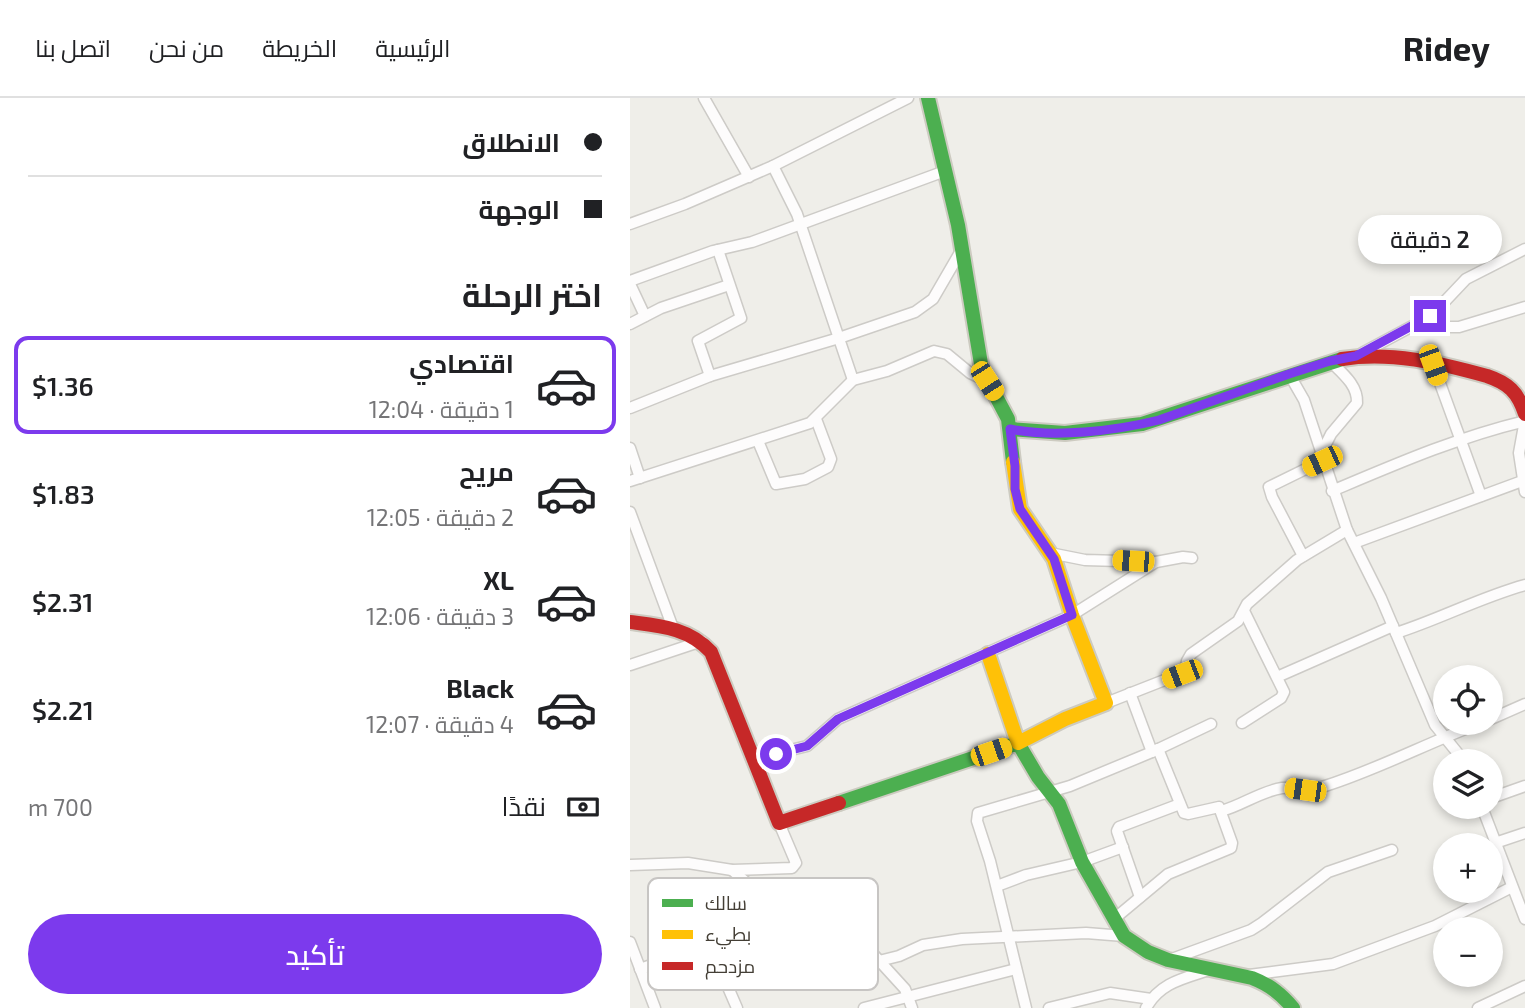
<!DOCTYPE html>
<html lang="ar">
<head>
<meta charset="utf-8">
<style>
  body { margin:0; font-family:"Exo 2",Cairo,sans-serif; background:#f2f2f2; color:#202124; direction:rtl; height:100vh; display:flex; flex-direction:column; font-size:26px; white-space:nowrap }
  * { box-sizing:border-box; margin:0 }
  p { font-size:23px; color:#757577 }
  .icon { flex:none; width:38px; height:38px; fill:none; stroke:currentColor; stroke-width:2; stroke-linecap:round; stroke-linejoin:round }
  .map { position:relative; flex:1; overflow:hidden; direction:ltr }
  .side { display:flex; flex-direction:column; background:#fff; width:630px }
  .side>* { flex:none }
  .hud { display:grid; align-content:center; height:154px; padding:0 28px; background:#fff }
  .tools { position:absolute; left:803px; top:567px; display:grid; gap:14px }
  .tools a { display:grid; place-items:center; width:70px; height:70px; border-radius:50%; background:#fff; box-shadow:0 4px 10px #0003; font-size:35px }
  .end { position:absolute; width:32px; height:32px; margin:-16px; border:9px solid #7c3aed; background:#fff; box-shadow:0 0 0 4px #fff }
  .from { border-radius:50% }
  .bubble { position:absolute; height:49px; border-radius:24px; background:#fff; box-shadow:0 4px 10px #0003; font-size:23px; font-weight:600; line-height:49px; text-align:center; direction:rtl }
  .car { position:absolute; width:21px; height:42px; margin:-21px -10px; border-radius:9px; box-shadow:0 0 5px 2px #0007; background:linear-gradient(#f5c518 24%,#345 0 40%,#f5c518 0 76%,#345 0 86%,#f5c518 0) }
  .hud b { display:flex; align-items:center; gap:24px; height:66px; font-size:26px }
  .hud b+b { border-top:2px solid #e0e0e0 }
  .hud i { width:18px; height:18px; background:#202124 }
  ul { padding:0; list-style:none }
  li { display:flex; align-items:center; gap:21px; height:98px; margin:0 14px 10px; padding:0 14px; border:4px solid transparent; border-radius:14px }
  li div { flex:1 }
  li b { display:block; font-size:26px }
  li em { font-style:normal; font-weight:600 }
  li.selected { border-color:#7c3aed }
  li>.icon { width:63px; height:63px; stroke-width:1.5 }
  h2 { padding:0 28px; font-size:32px; line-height:84px }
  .pay { display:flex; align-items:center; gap:18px; height:77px; padding:0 28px; font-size:26px }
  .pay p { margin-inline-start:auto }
  .cta { display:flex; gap:14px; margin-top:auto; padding:14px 28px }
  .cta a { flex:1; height:80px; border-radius:42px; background:#7c3aed; color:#fff; font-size:28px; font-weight:600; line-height:80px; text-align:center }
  header { display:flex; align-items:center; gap:42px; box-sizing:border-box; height:98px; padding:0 35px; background:#fff; border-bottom:2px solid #e0e0e0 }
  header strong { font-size:33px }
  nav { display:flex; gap:38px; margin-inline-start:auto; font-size:24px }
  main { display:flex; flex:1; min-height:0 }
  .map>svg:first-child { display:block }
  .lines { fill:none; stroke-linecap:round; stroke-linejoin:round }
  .street-casing { stroke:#cdcbc7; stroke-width:13 }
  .fast-casing { stroke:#cdcbc1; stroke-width:18 }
  .slow-casing { stroke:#cdcbc1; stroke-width:18 }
  .jam-casing { stroke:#cdcbc1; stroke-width:18 }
  .street { stroke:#fdfcfc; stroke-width:10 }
  .fast { stroke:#4caf50; stroke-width:14 }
  .slow { stroke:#ffc107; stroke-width:14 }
  .jam { stroke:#c62828; stroke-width:14 }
  .route { stroke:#7c3aed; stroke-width:9 }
  .key { fill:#fff; stroke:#c7c5c3; stroke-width:2 }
  .key-label { font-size:19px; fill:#443f36 }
</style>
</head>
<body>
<header>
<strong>Ridey</strong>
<nav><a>الرئيسية</a><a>الخريطة</a><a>من نحن</a><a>اتصل بنا</a></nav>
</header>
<main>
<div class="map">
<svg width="895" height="910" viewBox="0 0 895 910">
  <rect width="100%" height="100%" fill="#efeee9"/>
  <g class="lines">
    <defs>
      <g id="street">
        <polyline points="74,0 119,79"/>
        <polyline points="143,68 278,0"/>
        <polyline points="0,126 55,106 143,68 167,116 223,282"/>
        <polyline points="0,183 83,153 122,144 315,73"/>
        <polyline points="0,186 15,218"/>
        <polyline points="0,226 31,210 99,187"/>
        <polyline points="783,229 829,229 895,209"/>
        <polyline points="732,255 801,218 836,181 895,151"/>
        <polyline points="803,266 851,398"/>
        <polyline points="659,276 674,302 717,432 751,500 805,627 834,663"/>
        <polyline points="80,278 68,243 111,220 88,152"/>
        <polyline points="0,310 80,278 209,240 285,214 303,201 332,151"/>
        <polyline points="895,322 889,355 895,394"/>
        <polyline points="128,343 146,386 175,381 198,369 201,361 186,321"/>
        <polyline points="0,350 10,380"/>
        <path d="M 690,358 L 701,336 L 727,305 C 728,287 712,275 700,263"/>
        <polyline points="0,383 180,325 223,282 257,273 304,253 317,256 340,275 357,283"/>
        <path d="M 702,393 C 766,366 828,339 895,323"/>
        <polyline points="0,414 43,530"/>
        <polyline points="724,445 895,382"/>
        <polyline points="420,455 455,462 526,464"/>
        <polyline points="673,458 642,399 639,389 692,363"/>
        <path d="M 766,535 C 810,521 851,499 895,487"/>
        <polyline points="0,567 72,543"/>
        <polyline points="647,579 763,528"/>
        <polyline points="500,595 522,654"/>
        <polyline points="476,605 555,574 557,563 561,556 608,523 617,506 667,462 717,432"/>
        <polyline points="861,621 895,606"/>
        <polyline points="612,625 651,600 654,594 614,513"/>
        <polyline points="124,661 177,648 208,621 442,517 526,464 553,459 562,460"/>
        <polyline points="861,700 895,688"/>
        <polyline points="852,709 895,821"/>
        <path d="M 591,713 C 611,708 631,693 652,690 C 668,688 677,694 695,688 C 749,671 799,644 851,625"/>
        <polyline points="865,745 895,735"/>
        <polyline points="0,767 58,765 102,772 162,770 166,765 149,725"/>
        <polyline points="102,772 157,820 166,824 223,834 275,891 282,910"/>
        <polyline points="367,788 396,777 452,764 493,749"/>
        <polyline points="510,799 487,733 489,729 550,706"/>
        <polyline points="484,821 538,776 601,750 602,745 589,709 558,716 554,715 528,651"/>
        <polyline points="0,844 25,910"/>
        <polyline points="539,862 621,832 632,825 698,774 762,752"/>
        <polyline points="249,863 269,858 293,847 332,841 456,835 494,838"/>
        <polyline points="10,871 76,848 81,850 107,910"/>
        <polyline points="94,877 229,839"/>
        <polyline points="619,877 703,866 805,828 882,789"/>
        <polyline points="234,910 386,871"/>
        <polyline points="396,910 360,763 347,723 348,715 440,688 522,654 581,626"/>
        <polyline points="419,910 480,895 521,901"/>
        <path d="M 516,910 C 529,886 551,881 576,873"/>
        <polyline points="848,910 895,888"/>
      </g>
      <g id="fast">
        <polyline points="298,0 328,127 352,272 378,321 383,364"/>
        <polyline points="380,331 435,335 512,326 712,261"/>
        <path d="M 209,705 L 388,645 L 408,679 L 429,706 L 452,764 L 494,838 L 518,854 L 538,862 L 622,880 C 640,887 651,896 663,910"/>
      </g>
      <polyline id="slow" points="358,556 388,645 435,621 476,605 442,517 424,461 390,411 383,364"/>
      <g id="jam">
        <path d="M 712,261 C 760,253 810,265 857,278 C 878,285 888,294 895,316"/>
        <path d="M 0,524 C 31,528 59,530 81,554 L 149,725 L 209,705"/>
      </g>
    </defs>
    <use href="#street" class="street-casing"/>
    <use href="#fast" class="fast-casing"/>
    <use href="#slow" class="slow-casing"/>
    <use href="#jam" class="jam-casing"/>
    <use href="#street" class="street"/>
    <use href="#fast" class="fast"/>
    <use href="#slow" class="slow"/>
    <use href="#jam" class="jam"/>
  </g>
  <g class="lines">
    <path class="route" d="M 146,656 L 177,648 L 208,621 L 442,517 L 424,461 L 390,411 L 385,391 L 385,368 L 380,331 C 424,340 485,333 529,322 L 659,276 L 700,263 L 726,258 L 800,218"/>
  </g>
  <rect x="18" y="780" width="230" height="112" rx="10" class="key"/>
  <rect x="32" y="801" width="31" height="8" fill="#4caf50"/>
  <rect x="32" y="832" width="31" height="9" fill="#ffc107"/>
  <rect x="32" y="864" width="31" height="8" fill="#c62828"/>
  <g class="key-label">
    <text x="75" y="812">سالك</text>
    <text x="75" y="843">بطيء</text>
    <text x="75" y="875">مزدحم</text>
  </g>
</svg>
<div class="tools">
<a><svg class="icon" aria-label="locate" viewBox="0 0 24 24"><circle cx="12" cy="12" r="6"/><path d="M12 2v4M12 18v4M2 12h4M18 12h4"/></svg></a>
<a><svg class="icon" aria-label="layers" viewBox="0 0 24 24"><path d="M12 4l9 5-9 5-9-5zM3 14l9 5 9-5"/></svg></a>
<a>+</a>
<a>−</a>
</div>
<i class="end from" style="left:146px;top:656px"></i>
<i class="end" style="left:800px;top:218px"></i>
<div class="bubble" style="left:728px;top:117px;width:144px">2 دقيقة</div>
<i class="car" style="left:803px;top:267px;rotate:160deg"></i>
<i class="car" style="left:357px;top:283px;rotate:147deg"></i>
<i class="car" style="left:692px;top:363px;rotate:245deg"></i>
<i class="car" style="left:503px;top:463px;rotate:273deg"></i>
<i class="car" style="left:552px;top:576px;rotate:249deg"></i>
<i class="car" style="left:361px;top:654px;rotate:71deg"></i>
<i class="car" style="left:675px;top:692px;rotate:278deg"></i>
</div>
<section class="side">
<div class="hud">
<b><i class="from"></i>الانطلاق</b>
<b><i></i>الوجهة</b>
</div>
<h2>اختر الرحلة</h2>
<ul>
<li class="selected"><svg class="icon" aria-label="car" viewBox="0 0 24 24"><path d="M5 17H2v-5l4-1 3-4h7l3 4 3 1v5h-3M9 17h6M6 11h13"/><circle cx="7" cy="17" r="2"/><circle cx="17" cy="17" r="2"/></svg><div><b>اقتصادي</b><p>1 دقيقة · 12:04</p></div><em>$1.36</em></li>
<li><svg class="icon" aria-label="car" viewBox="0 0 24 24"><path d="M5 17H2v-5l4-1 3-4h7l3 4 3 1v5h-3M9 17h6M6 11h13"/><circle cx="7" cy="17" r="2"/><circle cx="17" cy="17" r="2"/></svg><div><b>مريح</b><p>2 دقيقة · 12:05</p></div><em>$1.83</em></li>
<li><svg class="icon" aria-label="car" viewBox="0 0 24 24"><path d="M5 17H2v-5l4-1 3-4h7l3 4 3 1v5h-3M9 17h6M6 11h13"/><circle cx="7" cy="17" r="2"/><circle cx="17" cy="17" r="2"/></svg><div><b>XL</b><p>3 دقيقة · 12:06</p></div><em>$2.31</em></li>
<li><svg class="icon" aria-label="car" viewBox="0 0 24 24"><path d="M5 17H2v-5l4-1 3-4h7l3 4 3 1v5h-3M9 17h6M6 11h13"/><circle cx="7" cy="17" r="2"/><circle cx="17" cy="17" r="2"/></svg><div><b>Black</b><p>4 دقيقة · 12:07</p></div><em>$2.21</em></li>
</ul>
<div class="pay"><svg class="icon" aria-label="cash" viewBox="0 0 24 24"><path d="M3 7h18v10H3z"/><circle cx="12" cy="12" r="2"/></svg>نقدًا<p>700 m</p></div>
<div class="cta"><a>تأكيد</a></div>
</section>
</main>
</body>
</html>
